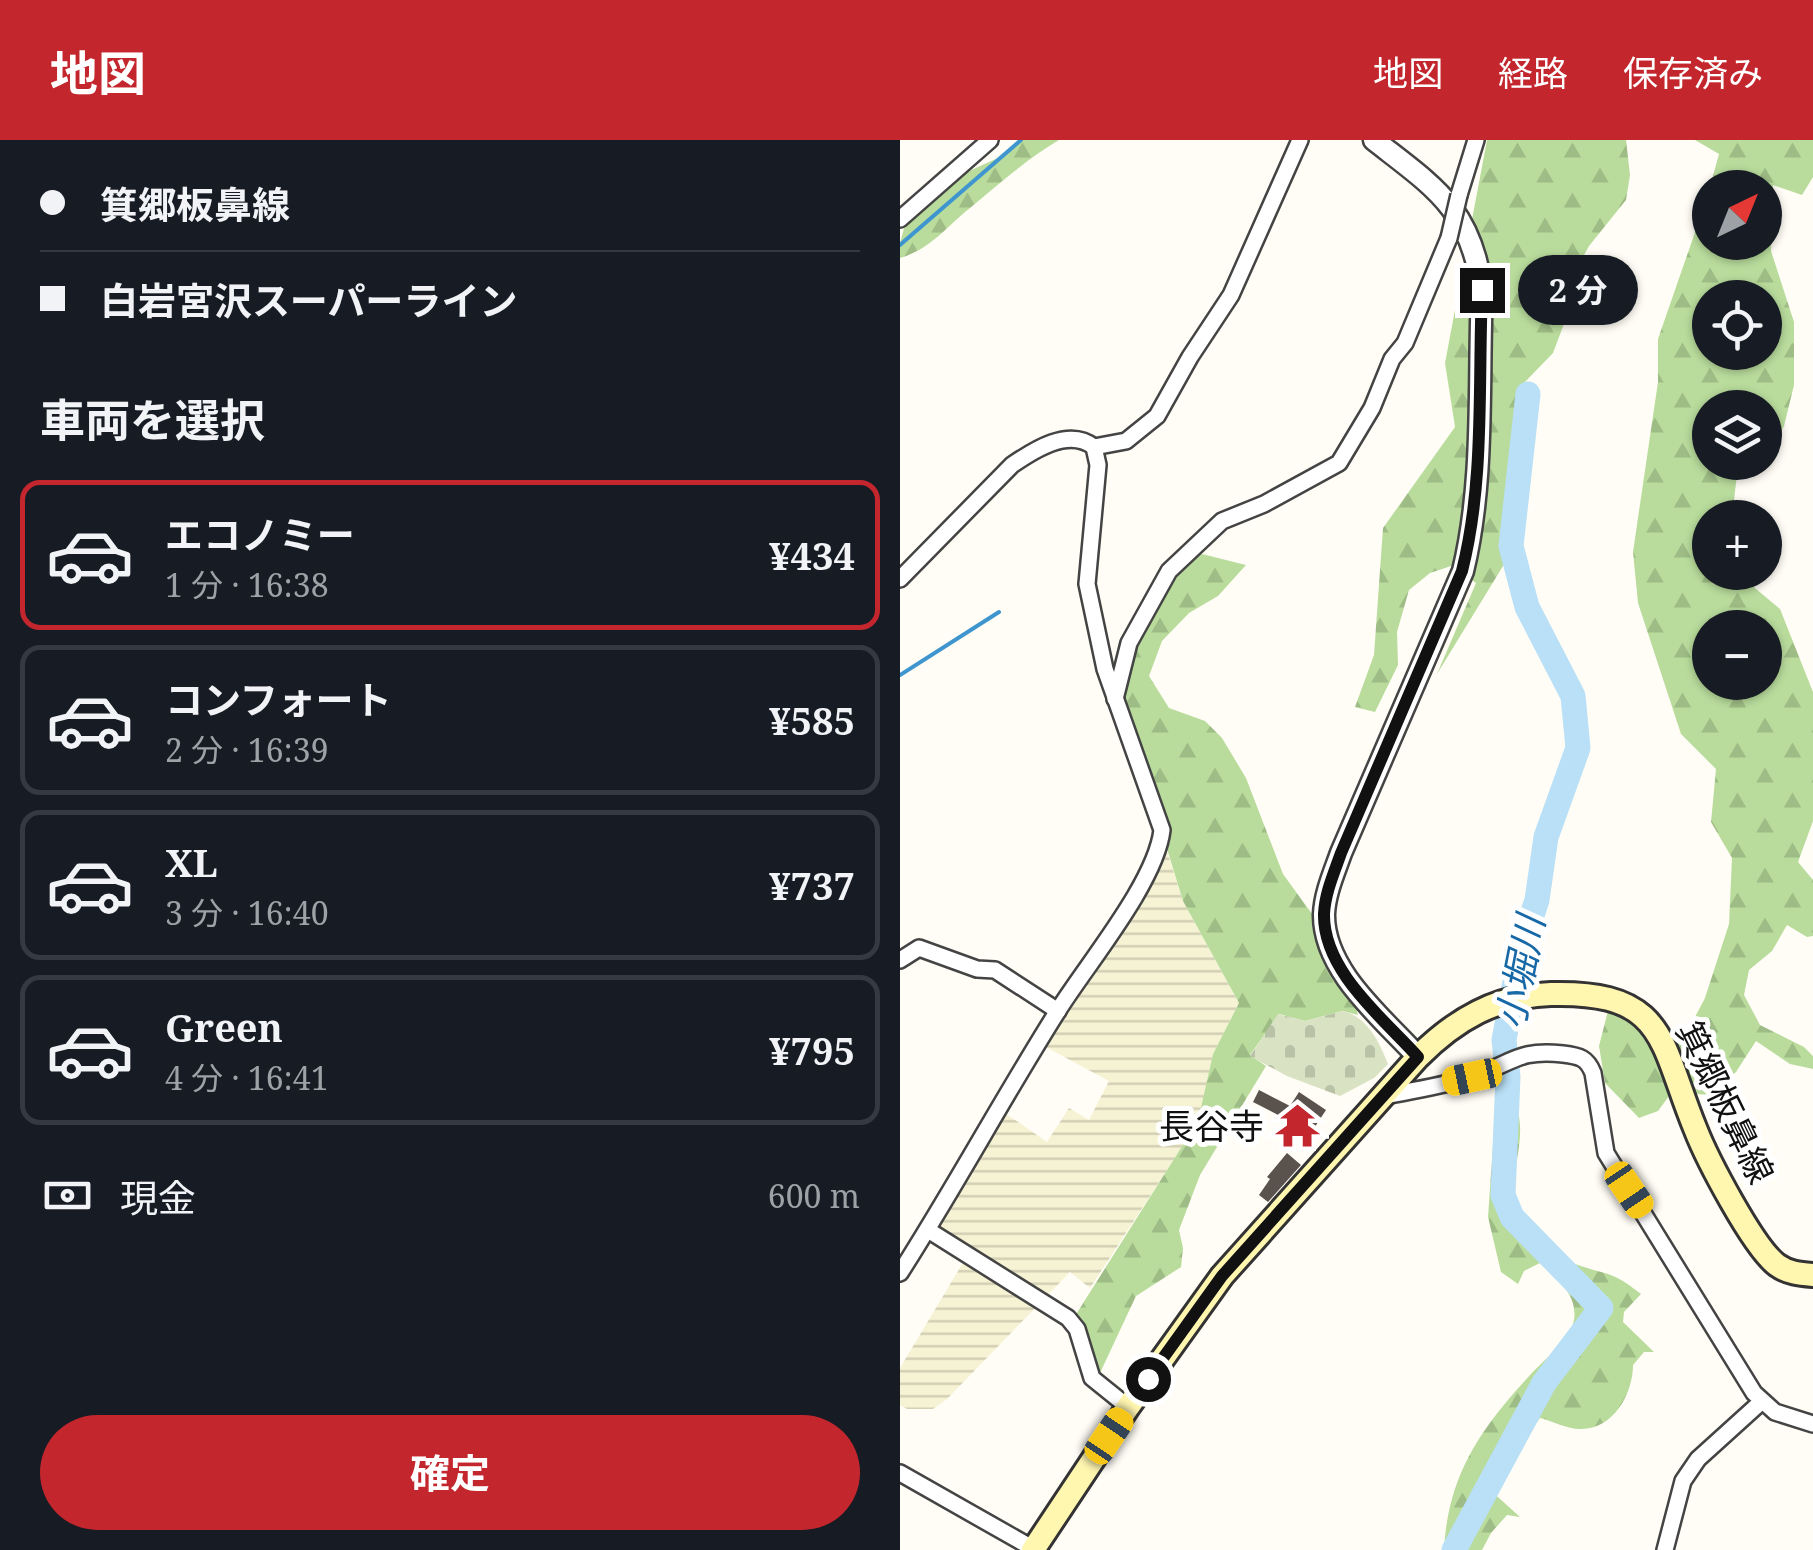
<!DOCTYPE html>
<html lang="ja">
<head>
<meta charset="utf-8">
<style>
  body { margin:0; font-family:"Noto Serif","Noto Sans JP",serif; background:#20242c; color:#f1f3f6; height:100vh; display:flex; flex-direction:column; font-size:38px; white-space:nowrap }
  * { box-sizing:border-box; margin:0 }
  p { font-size:32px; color:#9ea1a6 }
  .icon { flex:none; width:55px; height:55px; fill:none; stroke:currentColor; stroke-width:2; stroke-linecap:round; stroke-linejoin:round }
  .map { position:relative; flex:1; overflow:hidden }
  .panel { display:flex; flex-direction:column; background:#171b24; width:900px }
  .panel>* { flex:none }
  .banner { display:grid; align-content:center; height:220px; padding:0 40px; background:#171b24 }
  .needle { width:65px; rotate:43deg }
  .tools { position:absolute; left:792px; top:30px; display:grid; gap:20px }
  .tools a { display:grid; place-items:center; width:90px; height:90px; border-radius:50%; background:#171b24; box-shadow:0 2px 8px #0004; font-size:50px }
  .end { position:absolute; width:45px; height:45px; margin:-22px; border:12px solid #111; background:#fff; box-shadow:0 0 0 5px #fff }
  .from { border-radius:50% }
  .bubble { position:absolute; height:70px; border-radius:35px; background:#171b24; box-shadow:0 2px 8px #0004; font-size:32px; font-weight:700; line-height:70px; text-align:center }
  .car { position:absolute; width:30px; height:60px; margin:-30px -15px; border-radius:12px; box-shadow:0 0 8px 2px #0007; background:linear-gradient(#f5c518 24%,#345 0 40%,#f5c518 0 76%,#345 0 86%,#f5c518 0) }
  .banner b { display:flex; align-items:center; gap:35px; height:95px; font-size:38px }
  .banner b+b { border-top:2px solid #363941 }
  .banner i { width:25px; height:25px; background:#f1f3f6 }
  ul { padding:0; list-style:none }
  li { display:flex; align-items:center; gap:30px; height:150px; margin:0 20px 15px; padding:0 20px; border:5px solid #363941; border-radius:20px }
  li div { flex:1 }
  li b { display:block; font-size:38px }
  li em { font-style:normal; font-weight:700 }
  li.selected { border-color:#c4262e }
  li>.icon { width:90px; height:90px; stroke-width:1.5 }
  h2 { padding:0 40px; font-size:45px; line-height:120px }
  .pay { display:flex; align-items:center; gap:25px; height:110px; padding:0 40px; font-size:38px }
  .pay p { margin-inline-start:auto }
  .primary-button { display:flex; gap:20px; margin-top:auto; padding:20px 40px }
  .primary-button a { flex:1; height:115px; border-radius:60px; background:#c4262e; color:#fff; font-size:40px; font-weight:700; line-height:115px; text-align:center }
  header { display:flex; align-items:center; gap:60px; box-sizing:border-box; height:140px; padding:0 50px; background:#c4262e; color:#fff }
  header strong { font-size:48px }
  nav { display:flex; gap:55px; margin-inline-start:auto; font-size:35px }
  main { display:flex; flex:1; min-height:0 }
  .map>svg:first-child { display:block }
  .farmland { fill:url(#farmland-rules) }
  .forest { fill:url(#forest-firs); fill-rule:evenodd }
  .cemetery { fill:url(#cemetery-stones) }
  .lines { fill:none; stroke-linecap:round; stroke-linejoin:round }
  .stream { stroke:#3f96cf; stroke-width:4 }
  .river { stroke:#b9e0f7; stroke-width:25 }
  .building { fill:#5a524d }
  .minor-casing { stroke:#444; stroke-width:20 }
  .tertiary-casing { stroke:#444; stroke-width:25 }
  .secondary-casing { stroke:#333; stroke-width:28 }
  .minor { stroke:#fff; stroke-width:15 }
  .tertiary { stroke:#fff; stroke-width:20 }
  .secondary { stroke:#fff6b0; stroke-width:22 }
  .minor-bridge-casing { stroke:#444; stroke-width:20; stroke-linecap:butt }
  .minor-bridge { stroke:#fff; stroke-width:15 }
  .route { stroke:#111; stroke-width:12 }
  .labels { text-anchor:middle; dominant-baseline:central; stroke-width:10; stroke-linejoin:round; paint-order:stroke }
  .street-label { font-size:35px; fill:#111; stroke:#fff }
  .poi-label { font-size:35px; fill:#111; stroke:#fff; text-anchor:end }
  .water-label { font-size:38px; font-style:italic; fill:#1768a6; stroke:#fff }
</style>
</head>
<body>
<header>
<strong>地図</strong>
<nav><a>地図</a><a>経路</a><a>保存済み</a></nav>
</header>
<main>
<section class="panel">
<div class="banner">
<b><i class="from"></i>箕郷板鼻線</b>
<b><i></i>白岩宮沢スーパーライン</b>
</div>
<h2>車両を選択</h2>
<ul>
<li class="selected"><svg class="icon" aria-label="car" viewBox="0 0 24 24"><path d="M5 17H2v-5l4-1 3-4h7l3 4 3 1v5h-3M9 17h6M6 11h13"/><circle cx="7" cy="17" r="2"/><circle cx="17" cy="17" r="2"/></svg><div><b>エコノミー</b><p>1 分 · 16:38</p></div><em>¥434</em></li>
<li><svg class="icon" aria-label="car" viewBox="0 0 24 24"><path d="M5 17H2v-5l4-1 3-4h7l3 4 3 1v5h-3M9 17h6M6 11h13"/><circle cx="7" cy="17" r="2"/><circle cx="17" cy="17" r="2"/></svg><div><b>コンフォート</b><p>2 分 · 16:39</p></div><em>¥585</em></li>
<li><svg class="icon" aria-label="car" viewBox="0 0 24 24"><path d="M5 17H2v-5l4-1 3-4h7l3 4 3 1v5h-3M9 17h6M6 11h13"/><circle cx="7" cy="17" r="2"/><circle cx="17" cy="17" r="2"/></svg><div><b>XL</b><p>3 分 · 16:40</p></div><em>¥737</em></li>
<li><svg class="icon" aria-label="car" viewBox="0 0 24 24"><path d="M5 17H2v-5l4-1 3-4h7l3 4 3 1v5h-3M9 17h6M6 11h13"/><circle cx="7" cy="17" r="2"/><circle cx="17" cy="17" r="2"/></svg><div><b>Green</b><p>4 分 · 16:41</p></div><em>¥795</em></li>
</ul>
<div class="pay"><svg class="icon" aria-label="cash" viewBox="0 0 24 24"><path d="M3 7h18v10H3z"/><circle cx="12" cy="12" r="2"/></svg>現金<p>600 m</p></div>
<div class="primary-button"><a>確定</a></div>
</section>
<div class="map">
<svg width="913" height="1410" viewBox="0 0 913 1410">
  <defs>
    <pattern id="farmland-rules" width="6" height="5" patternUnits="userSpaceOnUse" patternTransform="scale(2.5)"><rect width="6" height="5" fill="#f6f3d4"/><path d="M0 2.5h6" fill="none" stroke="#d2cfb5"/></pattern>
    <pattern id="forest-firs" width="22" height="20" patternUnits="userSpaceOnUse" patternTransform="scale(2.5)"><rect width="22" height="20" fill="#b9dc9c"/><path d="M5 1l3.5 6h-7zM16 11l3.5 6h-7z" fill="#9ebc85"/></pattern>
    <pattern id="cemetery-stones" width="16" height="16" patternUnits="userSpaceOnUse" patternTransform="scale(2.5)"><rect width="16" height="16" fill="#d9e3c4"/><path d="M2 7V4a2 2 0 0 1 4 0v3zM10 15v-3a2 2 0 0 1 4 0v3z" fill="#b9c2a7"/></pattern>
  </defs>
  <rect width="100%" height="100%" fill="#fffdf5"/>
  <polygon class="farmland" points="265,705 283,761 339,863 313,914 299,981 190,1148 170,1132 47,1259 33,1269 7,1269 0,1265 0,1228 70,1111 35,1088 105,973 147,1002 169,968 189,980 209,941 144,906"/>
  <g class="forest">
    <path d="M 122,0 L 159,0 C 128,18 98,45 70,68 C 46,87 31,109 0,118 L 0,103 L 9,70 L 41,36 L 67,32 L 100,17 Z"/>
    <polygon points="587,0 726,0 730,35 726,60 689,106 670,141 668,173 653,213 620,247 603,426 537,534 576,443 551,426 530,433 509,450 497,492 498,525 475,572 455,567 474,515 483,388 555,287 545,223"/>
    <path d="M 795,0 L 913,0 L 913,37 L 902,55 L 873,45 L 871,111 L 894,182 L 894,245 L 884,286 L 865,321 L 865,268 L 810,268 L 810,322 L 864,322 L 862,327 L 838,326 L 832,377 L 810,378 L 810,432 L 837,433 L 880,469 L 913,552 L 913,681 L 898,722 L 913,740 L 913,796 L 907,797 L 887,785 L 872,811 L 849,830 L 844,855 L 860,885 L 904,907 L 913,916 L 913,929 L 890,924 L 856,901 L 836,932 L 810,955 L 772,952 L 758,971 L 739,978 L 705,943 L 699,906 L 708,871 L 739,888 L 760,912 L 785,896 L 805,858 L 829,784 L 832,718 L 811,682 L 816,629 L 781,594 L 738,463 L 733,412 L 758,242 L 758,199 L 810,49 L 810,102 L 865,102 L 865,48 L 810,47 L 819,14 ZM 810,158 L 865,158 L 865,212 L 810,212 ZM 810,488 L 865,488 L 865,542 L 810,542 Z"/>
    <polygon points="302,414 346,425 318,456 289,473 262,501 249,536 269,568 305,581 322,598 346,638 383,734 415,778 453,856 458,875 443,871 405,881 379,874 350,915 366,926 300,1035 279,1090 283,1108 281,1127 236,1156 200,1233 175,1176 298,981 313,914 339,863 283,761 221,559 233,508 273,434"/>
    <path d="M 604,949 C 642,984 598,1044 620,1074 C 630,1089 662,1119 678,1125 C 710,1136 712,1131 741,1154 L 724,1172 L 723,1182 L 754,1212 L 744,1212 L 733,1225 C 733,1254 713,1290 680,1289 C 667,1289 652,1281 640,1278 L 588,1348 L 620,1377 L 607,1375 L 591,1393 L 582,1410 L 544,1410 C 548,1334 581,1288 631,1234 C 645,1219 670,1200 674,1180 C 678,1155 657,1138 640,1123 L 624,1131 L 618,1144 L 601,1132 L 588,1077 L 596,962 Z"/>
  </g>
  <path class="cemetery" d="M 443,871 C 467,877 479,901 488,924 L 474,938 L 440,956 L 387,936 L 350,916 L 378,874 L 405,881 Z"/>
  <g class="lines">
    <g class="stream">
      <polyline points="0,105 121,0"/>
      <polyline points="0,535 99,472"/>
    </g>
    <polyline class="river" points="554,1410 644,1243 701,1168 612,1077 603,1055 608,937 604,900 622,805 637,760 646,697 678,608 673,556 627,467 611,406 628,254"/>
  </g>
  <g class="building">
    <polygon points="359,950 390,966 399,952 426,970 407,999 400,995 397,999 384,991 387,986 379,981 382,977 353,962"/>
    <polygon points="387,1013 401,1025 368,1062 359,1055 370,1039 367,1037"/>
  </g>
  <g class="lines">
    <defs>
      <g id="minor">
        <polyline points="559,55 576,0"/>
        <polyline points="0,79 90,0"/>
        <polyline points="194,307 226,301 257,276 290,217 331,155 400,0"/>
        <path d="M 0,439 L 112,325 C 134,310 169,287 194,307 L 198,325 L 187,444 L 205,529 L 262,690 C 256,742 188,823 159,869 C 104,956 55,1047 0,1133"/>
        <polyline points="215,559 229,503 269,431 322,381 364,364 439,323 472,268 492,219 505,203 549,98"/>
        <polyline points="0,820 19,808 77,829 95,830 158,871"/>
        <path d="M 481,957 C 512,950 545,946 574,936 C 613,923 618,909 663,914 C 680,916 687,918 693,933 L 706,1013 L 854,1253 L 875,1272 L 913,1284"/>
        <polyline points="28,1090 168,1178 177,1189 192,1238 228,1267"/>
        <polyline points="0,1333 134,1409"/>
        <polyline points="765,1410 783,1341 798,1319 861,1262"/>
      </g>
      <path id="tertiary" d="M 474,0 C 534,47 571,68 582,150 C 578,242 585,341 563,431 L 441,713 C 434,733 425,753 424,774 C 423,831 483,878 518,917"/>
      <path id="secondary" d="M 133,1410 L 228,1267 L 322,1136 L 518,917 C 556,879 596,856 651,854 C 767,851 760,903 795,988 C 807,1019 853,1107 877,1125 C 888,1133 900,1134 913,1135"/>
    </defs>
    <use href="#minor" class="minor-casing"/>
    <use href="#tertiary" class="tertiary-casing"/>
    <use href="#secondary" class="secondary-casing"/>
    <use href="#minor" class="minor"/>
    <use href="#tertiary" class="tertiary"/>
    <use href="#secondary" class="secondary"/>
    <defs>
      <polyline id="minor-bridge" points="549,98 559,55"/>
    </defs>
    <use href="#minor-bridge" class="minor-bridge-casing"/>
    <use href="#minor-bridge" class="minor-bridge"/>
  </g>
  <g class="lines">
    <path class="route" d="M 248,1239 L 322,1136 L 518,917 C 483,878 423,831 424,774 C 425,753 434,733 441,713 L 562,431 C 585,341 578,242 582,150"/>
  </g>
  <defs>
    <symbol id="temple-bare" viewBox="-9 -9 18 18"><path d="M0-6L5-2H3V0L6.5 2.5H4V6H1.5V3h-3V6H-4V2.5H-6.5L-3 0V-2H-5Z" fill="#c4262e" stroke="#fff" stroke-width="2.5" paint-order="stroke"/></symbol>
  </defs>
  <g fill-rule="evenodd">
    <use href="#temple-bare" x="366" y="954" width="63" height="63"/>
  </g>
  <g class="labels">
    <g class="street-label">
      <text transform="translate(826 962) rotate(64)">箕郷板鼻線</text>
    </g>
    <g class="poi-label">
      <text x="364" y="985">長谷寺</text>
    </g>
    <g class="water-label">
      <text transform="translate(619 832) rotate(-79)">小堀川</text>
    </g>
  </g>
</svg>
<div class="tools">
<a><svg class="needle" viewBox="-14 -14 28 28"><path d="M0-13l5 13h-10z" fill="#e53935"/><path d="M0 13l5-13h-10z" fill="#9ea1a6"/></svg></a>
<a><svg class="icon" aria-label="locate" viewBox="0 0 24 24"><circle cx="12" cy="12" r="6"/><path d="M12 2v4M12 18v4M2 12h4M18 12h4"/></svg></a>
<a><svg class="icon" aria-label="layers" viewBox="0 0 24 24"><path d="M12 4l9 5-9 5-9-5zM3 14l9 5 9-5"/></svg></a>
<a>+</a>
<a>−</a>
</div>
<i class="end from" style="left:248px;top:1239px"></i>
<i class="end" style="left:582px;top:150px"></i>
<div class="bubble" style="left:618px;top:115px;width:120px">2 分</div>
<i class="car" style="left:572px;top:937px;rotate:258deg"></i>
<i class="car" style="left:729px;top:1050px;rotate:146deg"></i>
<i class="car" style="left:209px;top:1296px;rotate:34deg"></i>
</div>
</main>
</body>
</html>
